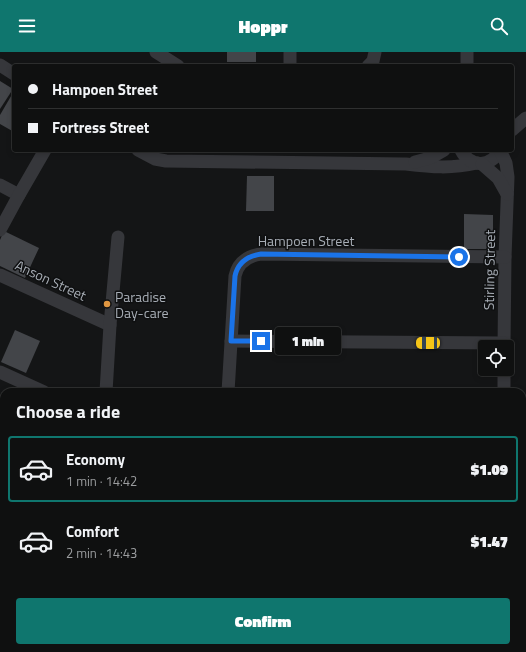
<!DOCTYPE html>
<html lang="en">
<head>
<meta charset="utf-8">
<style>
  body { margin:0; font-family:"Titillium Web",sans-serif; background:#1d1e1e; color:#f1f3f6; height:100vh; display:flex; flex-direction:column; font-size:15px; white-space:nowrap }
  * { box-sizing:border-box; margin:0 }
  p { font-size:13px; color:#9b9d9f }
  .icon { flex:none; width:22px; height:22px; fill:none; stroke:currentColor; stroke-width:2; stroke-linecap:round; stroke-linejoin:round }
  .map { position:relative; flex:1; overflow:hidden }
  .panel { position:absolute; left:0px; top:336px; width:526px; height:264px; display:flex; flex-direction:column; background:#0f1010; border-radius:12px 12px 0 0; box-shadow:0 2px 6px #0003,0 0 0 1px #2f3030 }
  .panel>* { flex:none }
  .guide { position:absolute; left:12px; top:12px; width:502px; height:88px; border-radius:4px; box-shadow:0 2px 6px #0003,0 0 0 1px #2f3030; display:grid; align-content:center; height:88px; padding:0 16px; background:#0f1010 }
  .fabs { position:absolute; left:478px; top:288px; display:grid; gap:8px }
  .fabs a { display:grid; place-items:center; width:36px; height:36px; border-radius:4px; background:#0f1010; box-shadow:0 2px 6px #0003,0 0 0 1px #2f3030; font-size:20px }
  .end { position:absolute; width:18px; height:18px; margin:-9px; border:5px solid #1a73e8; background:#fff; box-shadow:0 0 0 2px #fff }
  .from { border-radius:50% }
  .bubble { position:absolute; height:28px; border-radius:4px; background:#0f1010; box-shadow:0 2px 6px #0003,0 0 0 1px #2f3030; font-size:13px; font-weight:800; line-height:28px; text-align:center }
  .car { position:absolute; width:12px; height:24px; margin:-12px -6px; border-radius:5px; box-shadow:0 0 3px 1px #0007; background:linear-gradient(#f5c518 24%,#345 0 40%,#f5c518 0 76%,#345 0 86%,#f5c518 0) }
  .guide b { display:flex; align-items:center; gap:14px; height:38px; font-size:15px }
  .guide b+b { border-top:1px solid #2f3030 }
  .guide i { width:10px; height:10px; background:#f1f3f6 }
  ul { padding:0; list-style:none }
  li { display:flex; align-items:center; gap:12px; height:66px; margin:0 8px 6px; padding:0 8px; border:2px solid transparent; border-radius:4px }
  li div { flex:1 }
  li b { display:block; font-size:15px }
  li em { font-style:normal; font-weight:800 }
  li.selected { border-color:#0f766e }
  li>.icon { width:36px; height:36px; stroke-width:1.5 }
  h2 { padding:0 16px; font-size:18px; line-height:48px }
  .primary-button { display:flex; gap:8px; margin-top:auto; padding:8px 16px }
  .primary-button a { flex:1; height:46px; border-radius:4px; background:#0f766e; color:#fff; font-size:16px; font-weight:800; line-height:46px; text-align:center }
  header { display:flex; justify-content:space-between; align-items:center; height:52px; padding:0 16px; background:#0f766e; color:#fff; font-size:18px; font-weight:800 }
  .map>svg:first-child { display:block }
  .building { fill:#434549 }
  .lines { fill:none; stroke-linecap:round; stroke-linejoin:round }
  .street { stroke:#36373b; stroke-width:13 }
  .route { stroke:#1a73e8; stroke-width:5 }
  .poi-dot { fill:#e19741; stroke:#0f1011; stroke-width:1.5 }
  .labels { text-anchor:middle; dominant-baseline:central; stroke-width:3; stroke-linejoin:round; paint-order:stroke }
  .street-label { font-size:14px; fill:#a7adb5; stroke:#0f1011 }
  .poi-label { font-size:14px; fill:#a7adb5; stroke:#0f1011; text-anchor:start }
</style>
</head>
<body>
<header><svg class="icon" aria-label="menu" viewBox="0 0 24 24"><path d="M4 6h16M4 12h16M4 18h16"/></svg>Hoppr<svg class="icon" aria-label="search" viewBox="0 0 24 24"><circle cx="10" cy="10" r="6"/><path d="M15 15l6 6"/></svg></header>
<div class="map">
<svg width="526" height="600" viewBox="0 0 526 600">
  <rect width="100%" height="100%" fill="#141516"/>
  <g class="building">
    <rect x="227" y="0" width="29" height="10"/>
    <polygon points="0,29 13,37 0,57"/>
    <polygon points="14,39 14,80 0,72 0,63"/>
    <polygon points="247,124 274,124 274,159 246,159"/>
    <polygon points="464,162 493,163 493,197 464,197"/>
    <polygon points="4,179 39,196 25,226 0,214 0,188"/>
    <polygon points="15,278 40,289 26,321 1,310"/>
    <polygon points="383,596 397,596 392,600 387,600"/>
  </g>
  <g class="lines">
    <g class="street">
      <polyline points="156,0 178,14"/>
      <polyline points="0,13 14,22"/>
      <polyline points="290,14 290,0"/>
      <polyline points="368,14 373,9 375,0"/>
      <polyline points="467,14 467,0"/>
      <polyline points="512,78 526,66"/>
      <path d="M 138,98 L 155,107 L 166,109 L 406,112 C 431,115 451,117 477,111"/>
      <path d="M 461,98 C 470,116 491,116 500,98"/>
      <polyline points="500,98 506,111 508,125 505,205 504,295"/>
      <polyline points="415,110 430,106 444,98"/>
      <polyline points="482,112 498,126 507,142"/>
      <polyline points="0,133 19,143"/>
      <polyline points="0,178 19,143 45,98"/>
      <polyline points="0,223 110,273"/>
      <polyline points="231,289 504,291"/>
      <polyline points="0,320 44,340"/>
      <polyline points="106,340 110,273 118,185"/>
      <path d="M 228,340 L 235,224 C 238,210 248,204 261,202 L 505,205"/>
      <polyline points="504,340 504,317"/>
      <polyline points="443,596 447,600"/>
    </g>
  </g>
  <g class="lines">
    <path class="route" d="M 261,289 L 231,289 L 235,224 C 238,210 248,204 261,202 L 459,205"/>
  </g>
  <circle class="poi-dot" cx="107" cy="252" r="4"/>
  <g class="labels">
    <g class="street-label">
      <text x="306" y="188">Hampoen Street</text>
      <text transform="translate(489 218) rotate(-89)">Stirling Street</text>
      <text transform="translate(51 228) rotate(25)">Anson Street</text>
    </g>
    <g class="poi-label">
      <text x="115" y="244">Paradise<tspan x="115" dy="16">Day-care</tspan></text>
    </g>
  </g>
</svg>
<div class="fabs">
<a><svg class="icon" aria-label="locate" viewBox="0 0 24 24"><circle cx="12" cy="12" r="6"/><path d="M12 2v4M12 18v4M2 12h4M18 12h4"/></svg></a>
</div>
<i class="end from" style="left:459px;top:205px"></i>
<i class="end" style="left:261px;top:289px"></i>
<div class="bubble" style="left:275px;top:275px;width:66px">1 min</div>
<i class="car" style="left:428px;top:291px;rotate:270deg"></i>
<div class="guide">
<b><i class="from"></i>Hampoen Street</b>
<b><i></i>Fortress Street</b>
</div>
<section class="panel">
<h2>Choose a ride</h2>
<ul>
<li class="selected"><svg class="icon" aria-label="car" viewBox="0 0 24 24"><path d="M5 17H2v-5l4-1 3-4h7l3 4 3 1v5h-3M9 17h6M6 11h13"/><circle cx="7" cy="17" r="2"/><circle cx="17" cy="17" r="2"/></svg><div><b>Economy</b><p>1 min · 14:42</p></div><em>$1.09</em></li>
<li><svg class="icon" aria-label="car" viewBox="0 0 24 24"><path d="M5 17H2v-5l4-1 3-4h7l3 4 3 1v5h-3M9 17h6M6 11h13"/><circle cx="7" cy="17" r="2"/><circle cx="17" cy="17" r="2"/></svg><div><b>Comfort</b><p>2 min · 14:43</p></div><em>$1.47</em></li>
</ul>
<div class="primary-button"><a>Confirm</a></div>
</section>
</div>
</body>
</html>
